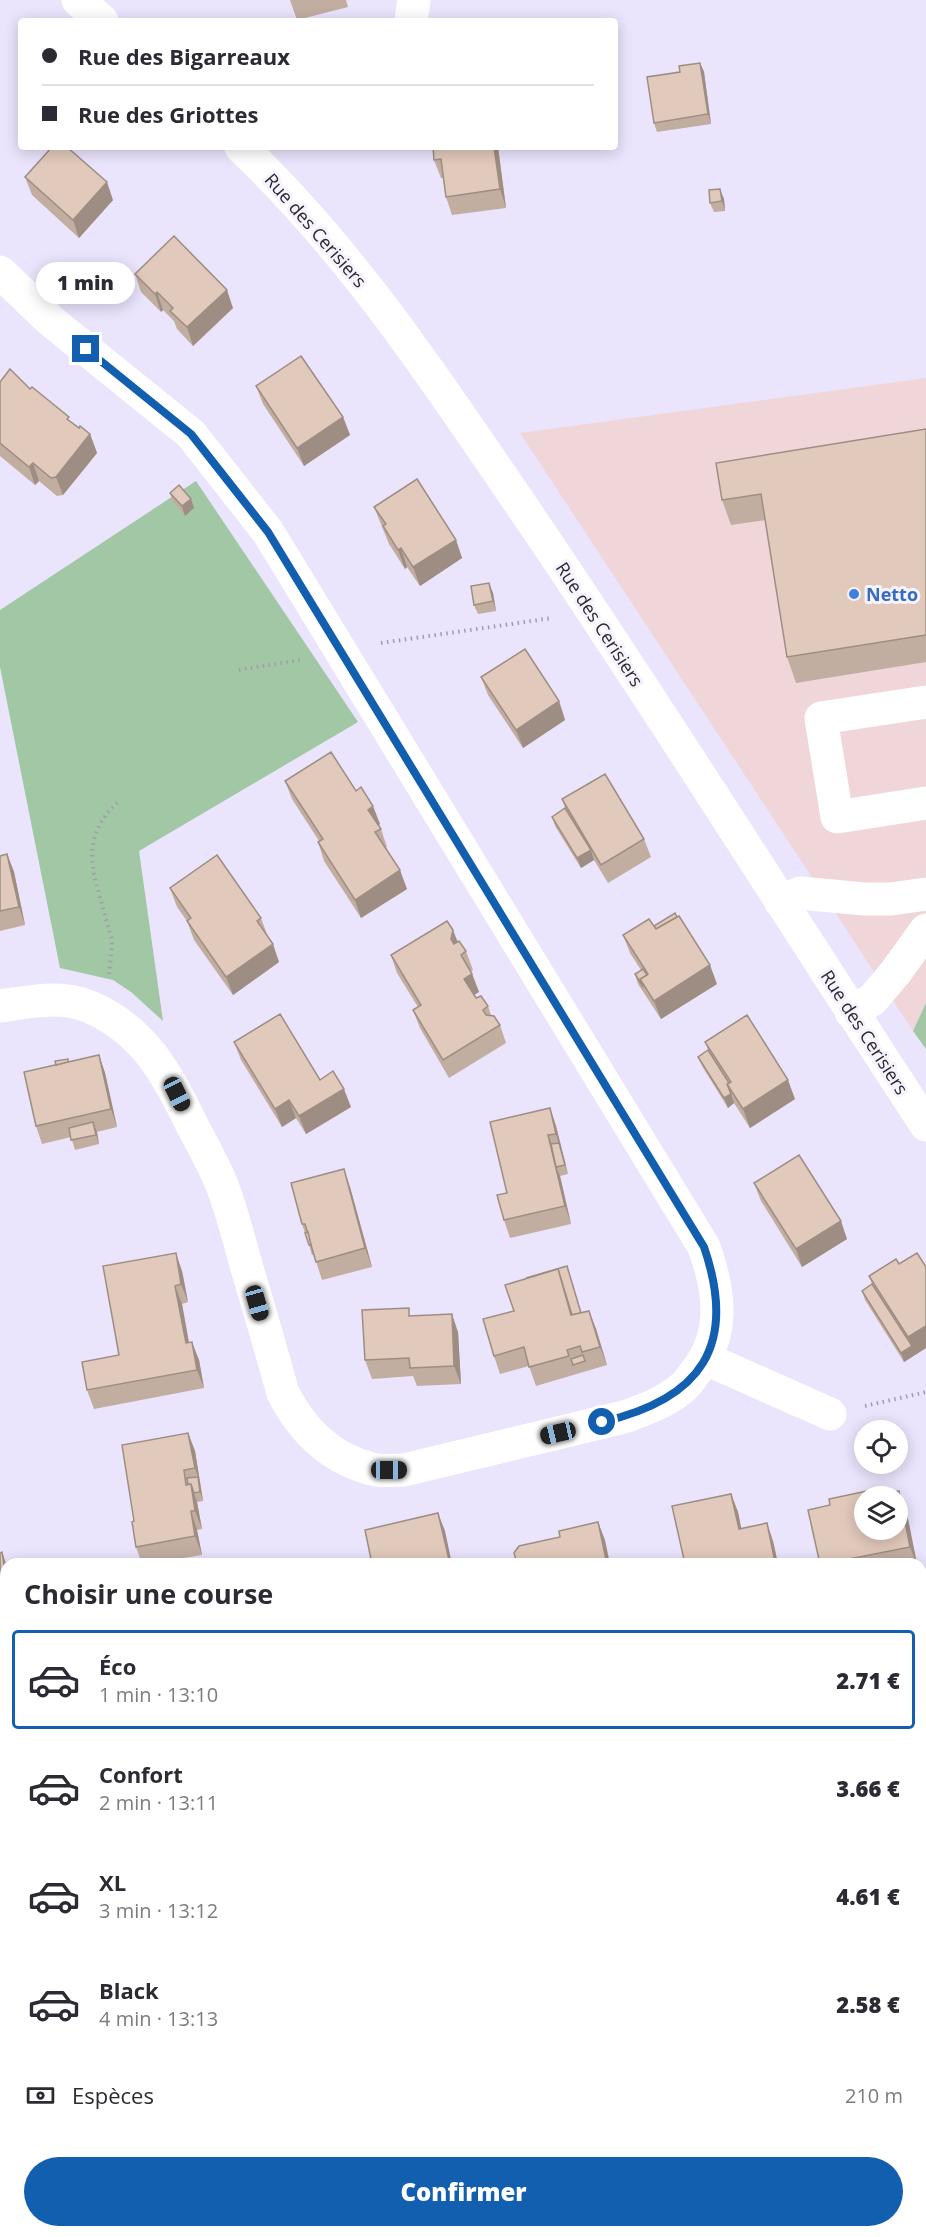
<!DOCTYPE html>
<html lang="fr">
<head>
<meta charset="utf-8">
<style>
  body { margin:0; font-family:"Open Sans",sans-serif; background:#f7f7f7; color:#2b2b33; height:100vh; display:flex; flex-direction:column; font-size:22px; white-space:nowrap }
  * { box-sizing:border-box; margin:0 }
  p { font-size:20px; color:#7c7c81 }
  .icon { flex:none; width:33px; height:33px; fill:none; stroke:currentColor; stroke-width:2; stroke-linecap:round; stroke-linejoin:round }
  .map { position:relative; flex:1; overflow:hidden }
  .sheet { position:absolute; left:0px; top:1558px; width:927px; height:680px; display:flex; flex-direction:column; background:#fff; border-radius:18px 18px 0 0; box-shadow:0 3px 15px #0003 }
  .sheet>* { flex:none }
  .guide { position:absolute; left:18px; top:18px; width:600px; height:132px; border-radius:6px; box-shadow:0 3px 15px #0003; display:grid; align-content:center; height:132px; padding:0 24px; background:#fff }
  .controls { position:absolute; left:854px; top:1420px; display:grid; gap:12px }
  .controls a { display:grid; place-items:center; width:54px; height:54px; border-radius:50%; background:#fff; box-shadow:0 3px 15px #0003; font-size:30px }
  .end { position:absolute; width:27px; height:27px; margin:-14px; border:8px solid #115fae; background:#fff; box-shadow:0 0 0 3px #fff }
  .from { border-radius:50% }
  .bubble { position:absolute; height:42px; border-radius:21px; background:#fff; box-shadow:0 3px 15px #0003; font-size:20px; font-weight:800; line-height:42px; text-align:center }
  .car { position:absolute; width:18px; height:36px; margin:-18px -9px; border-radius:8px; box-shadow:0 0 4px 2px #0007; background:linear-gradient(#222 24%,#8ab4d8 0 40%,#222 0 76%,#8ab4d8 0 86%,#222 0) }
  .guide b { display:flex; align-items:center; gap:21px; height:57px; font-size:22px }
  .guide b+b { border-top:2px solid #e1e1e2 }
  .guide i { width:15px; height:15px; background:#2b2b33 }
  ul { padding:0; list-style:none }
  li { display:flex; align-items:center; gap:18px; height:99px; margin:0 12px 9px; padding:0 12px; border:3px solid transparent; border-radius:6px }
  li div { flex:1 }
  li b { display:block; font-size:22px }
  li em { font-style:normal; font-weight:800 }
  li.current { border-color:#115fae }
  li>.icon { width:54px; height:54px; stroke-width:1.5 }
  h2 { padding:0 24px; font-size:27px; line-height:72px }
  .pay { display:flex; align-items:center; gap:15px; height:66px; padding:0 24px; font-size:22px }
  .pay p { margin-inline-start:auto }
  .action { display:flex; gap:12px; margin-top:auto; padding:12px 24px }
  .action a { flex:1; height:69px; border-radius:36px; background:#115fae; color:#fff; font-size:24px; font-weight:800; line-height:69px; text-align:center }
  .map>svg:first-child { display:block }
  .commercial { fill:#f1d6d9 }
  .green { fill:#a2c7a4 }
  .lines { fill:none; stroke-linecap:round; stroke-linejoin:round }
  .path { stroke:#a19cae; stroke-width:4; stroke-dasharray:1.5 4.5; stroke-linecap:butt }
  .minor { stroke:#fff; stroke-width:33 }
  .wall { fill:#c2ada1 }
  .shaded-wall { fill:#9e8d83 }
  .building { fill:#e1c9bb; stroke:#9e8d83; stroke-width:1.5; fill-rule:evenodd }
  .route { stroke:#115fae; stroke-width:8 }
  .shop-dot { fill:#3f7fe0; stroke:#f6f3fd; stroke-width:2 }
  .labels { text-anchor:middle; dominant-baseline:central; stroke-width:6; stroke-linejoin:round; paint-order:stroke }
  .street-label { font-size:18px; fill:#2c2932; stroke:#f6f3fd }
  .shop-label { font-size:18px; font-weight:bold; fill:#366cbe; stroke:#f6f3fd; text-anchor:start }
</style>
</head>
<body>
<div class="map">
<svg width="926" height="2237" viewBox="0 0 926 2237">
  <rect width="100%" height="100%" fill="#eae4fc"/>
  <polygon class="commercial" points="926,378 926,1003 913,1031 520,433"/>
  <g class="green">
    <polygon points="196,481 358,722 139,851 163,1021 131,992 113,980 60,968 0,667 0,610"/>
    <polygon points="926,1003 926,1049 913,1031"/>
  </g>
  <g class="lines">
    <g class="path">
      <polyline points="381,643 552,618"/>
      <polyline points="239,670 300,660"/>
      <path d="M 109,974 C 110,964 112,953 112,942 C 111,933 107,924 105,915 C 92,869 79,838 119,801"/>
      <polyline points="865,1406 926,1392"/>
    </g>
    <g class="minor">
      <polyline points="78,0 102,21"/>
      <polyline points="411,21 414,0"/>
      <path d="M 241,147 C 356,256 443,391 532,521 C 667,720 794,924 926,1125"/>
      <path d="M 0,272 L 51,321 L 191,434 L 268,532 L 704,1247 C 720,1292 726,1335 694,1374 C 690,1379 687,1385 682,1388 C 666,1402 644,1410 624,1417 L 404,1470 C 394,1470 381,1472 372,1469 C 329,1458 302,1430 283,1393 C 271,1350 259,1308 246,1265 C 238,1236 231,1206 219,1178 C 211,1160 201,1142 192,1125 C 168,1075 144,1030 90,1007 C 62,994 29,1002 0,1006"/>
      <polyline points="926,702 821,718 837,817 926,803"/>
      <polyline points="780,901 800,893 864,899 891,899 926,894"/>
      <polyline points="851,1012 872,1000 895,973 926,930"/>
      <polyline points="706,1359 830,1414"/>
      <polyline points="921,1631 926,1630"/>
    </g>
  </g>
  <g class="wall">
    <polygon points="290,0 346,0 348,7 297,20"/>
    <polygon points="700,63 704,72 711,124 657,132 654,123"/>
    <polygon points="433,147 498,147 506,208 452,215 446,197 443,178 441,178 434,160"/>
    <polygon points="25,177 113,200 79,238 32,195"/>
    <polygon points="724,199 725,211 714,212 710,203"/>
    <polygon points="135,274 233,308 193,346 177,329 174,321 163,310 161,312 141,292"/>
    <polygon points="0,382 30,389 79,428 90,434 97,453 63,495 57,496 39,481 35,485 0,456"/>
    <polygon points="256,386 343,417 350,435 304,466 263,404"/>
    <polygon points="926,429 926,662 796,683 787,657 765,520 731,525 722,500"/>
    <polygon points="170,493 191,499 194,508 185,516 173,502"/>
    <polygon points="374,507 456,540 462,558 420,586 407,567 405,569 389,544"/>
    <polygon points="493,593 496,611 478,614 474,605"/>
    <polygon points="481,677 559,701 565,720 523,748 488,695"/>
    <polygon points="285,781 356,791 380,824 379,825 381,829 387,847 386,848 407,889 361,918 324,861 318,842 319,841 292,799"/>
    <polygon points="562,799 644,839 651,857 608,883 594,860 581,868 555,826 552,817 565,808"/>
    <polygon points="7,854 14,872 25,925 0,931 0,856"/>
    <polygon points="170,888 261,918 268,937 279,962 233,995 194,940 187,921 177,907"/>
    <polygon points="654,926 717,984 661,1019 638,984 635,974 641,970 630,953 623,935"/>
    <polygon points="456,939 466,951 473,970 471,971 479,992 474,995 476,998 488,1006 491,1015 500,1025 506,1043 449,1078 420,1028 413,1010 418,1007 397,973 391,955"/>
    <polygon points="234,1042 320,1080 351,1107 306,1134 296,1118 282,1127 241,1060"/>
    <polygon points="705,1042 795,1099 750,1128 734,1103 728,1108 702,1066 698,1057 708,1050"/>
    <polygon points="99,1055 105,1073 117,1127 97,1132 99,1144 75,1150 71,1137 42,1144 36,1126 69,1062"/>
    <polygon points="550,1108 556,1126 568,1174 560,1176 571,1224 510,1238 504,1220 507,1193"/>
    <polygon points="754,1183 847,1239 802,1267 761,1201"/>
    <polygon points="350,1187 372,1267 322,1280 314,1255 312,1255 309,1245 302,1224"/>
    <polygon points="567,1266 581,1313 589,1311 596,1329 607,1365 536,1386 529,1366 500,1374 494,1356 514,1311"/>
    <polygon points="182,1271 188,1302 182,1304 189,1342 199,1360 204,1388 94,1409 87,1390 119,1355"/>
    <polygon points="869,1276 926,1348 904,1362 865,1300 862,1291 872,1284"/>
    <polygon points="412,1316 458,1332 461,1384 417,1386 413,1376 372,1379 365,1360"/>
    <polygon points="188,1433 195,1451 203,1501 197,1502 202,1529 197,1530 202,1555 148,1564 142,1564 136,1547 134,1521"/>
    <polygon points="899,1491 906,1509 917,1564 820,1564 874,1496"/>
    <polygon points="731,1494 738,1512 741,1528 773,1541 778,1564 685,1564"/>
    <polygon points="2,1552 6,1564 6,1626 0,1627 0,1553"/>
    <polygon points="512,2232 805,2232 806,2236 805,2237 516,2237"/>
  </g>
  <g class="shaded-wall">
    <polygon points="700,63 704,72 711,124 708,114"/>
    <polygon points="494,147 498,147 506,208 500,189"/>
    <polygon points="107,182 113,200 79,238 73,220"/>
    <polygon points="720,189 724,199 725,211 722,201"/>
    <polygon points="227,290 233,308 193,346 187,327"/>
    <polygon points="157,292 163,310 161,312 155,294"/>
    <polygon points="343,417 350,435 304,466 297,448"/>
    <polygon points="90,434 97,453 63,495 56,477"/>
    <polygon points="33,463 39,481 35,485 29,467"/>
    <polygon points="191,499 194,508 185,516 182,506"/>
    <polygon points="456,540 462,558 420,586 413,567"/>
    <polygon points="401,548 407,567 405,569 398,550"/>
    <polygon points="489,583 493,593 496,611 493,601"/>
    <polygon points="559,701 565,720 523,748 516,730"/>
    <polygon points="373,806 380,824 375,828 368,810"/>
    <polygon points="591,850 594,860 581,868 577,858"/>
    <polygon points="7,854 14,872 25,925 19,907"/>
    <polygon points="400,870 407,889 361,918 355,900"/>
    <polygon points="453,930 460,948 459,951 451,939"/>
    <polygon points="273,944 279,962 233,995 226,977"/>
    <polygon points="710,965 717,984 661,1019 654,1001"/>
    <polygon points="472,974 479,992 471,997 464,979"/>
    <polygon points="99,1055 105,1073 117,1127 111,1109"/>
    <polygon points="788,1080 795,1099 750,1128 743,1109"/>
    <polygon points="344,1089 351,1107 306,1134 299,1116"/>
    <polygon points="731,1094 734,1103 728,1108 724,1098"/>
    <polygon points="289,1100 296,1118 282,1127 275,1109"/>
    <polygon points="550,1108 556,1126 568,1174 556,1134"/>
    <polygon points="93,1122 97,1132 99,1144 96,1135"/>
    <polygon points="548,1135 555,1153 556,1167 560,1176 571,1224 565,1206"/>
    <polygon points="344,1169 350,1187 372,1267 365,1248"/>
    <polygon points="841,1221 847,1239 802,1267 796,1249"/>
    <polygon points="176,1253 182,1271 188,1302 181,1284"/>
    <polygon points="175,1286 182,1304 192,1361 186,1343"/>
    <polygon points="589,1311 596,1329 607,1365 600,1347"/>
    <polygon points="452,1314 458,1332 461,1384 454,1366"/>
    <polygon points="926,1326 926,1348 904,1362 901,1353 912,1346 908,1337"/>
    <polygon points="192,1342 199,1360 204,1388 197,1370"/>
    <polygon points="188,1433 195,1451 203,1501 200,1492 198,1477 195,1468"/>
    <polygon points="191,1484 197,1502 202,1529 195,1511"/>
    <polygon points="899,1491 906,1509 917,1564 910,1547"/>
    <polygon points="731,1494 738,1512 745,1547 739,1529"/>
    <polygon points="191,1511 197,1530 202,1555 195,1536"/>
    <polygon points="438,1513 445,1531 452,1564 450,1564"/>
    <polygon points="598,1522 605,1540 610,1564 607,1564"/>
    <polygon points="767,1523 773,1541 778,1564 776,1564 775,1562"/>
    <polygon points="2,1552 6,1564 6,1575"/>
    <polygon points="926,2144 926,2185 921,2189 921,2148"/>
    <polygon points="419,2232 468,2232 462,2237 413,2237"/>
    <polygon points="762,2232 805,2232 806,2236 805,2237 757,2237"/>
    <polygon points="822,2232 826,2232 828,2237 821,2237"/>
  </g>
  <g class="building">
    <polygon points="700,63 708,114 654,123 647,77 680,72 679,66"/>
    <polygon points="52,147 67,147 107,182 73,220 25,177"/>
    <polygon points="433,147 494,147 500,189 446,197 441,159 434,160"/>
    <polygon points="720,189 722,201 710,203 709,190"/>
    <polygon points="174,236 227,290 187,327 170,311 173,308 157,292 155,294 135,274"/>
    <polygon points="301,356 343,417 297,448 256,386"/>
    <polygon points="10,369 30,389 32,387 69,417 67,419 79,428 80,426 90,434 56,477 51,478 33,463 29,467 0,443 0,382"/>
    <polygon points="926,429 926,635 787,657 761,494 722,500 716,463"/>
    <polygon points="417,479 456,540 413,567 401,548 398,550 383,526 386,524 374,507"/>
    <polygon points="179,485 191,499 182,506 170,493"/>
    <polygon points="489,583 493,601 474,605 471,586"/>
    <polygon points="525,649 559,701 516,730 481,677"/>
    <polygon points="331,752 356,791 361,787 373,806 368,810 381,829 375,832 400,870 355,900 318,842 323,839 285,781"/>
    <polygon points="605,774 644,839 601,865 562,799"/>
    <polygon points="565,808 591,850 577,858 552,817"/>
    <polygon points="7,854 19,907 0,911 0,856"/>
    <polygon points="217,855 261,918 257,921 273,944 226,977 187,921 191,918 170,888"/>
    <polygon points="675,913 677,917 656,929 654,926"/>
    <polygon points="679,916 710,965 654,1001 640,979 648,974 623,935 649,919 656,929"/>
    <polygon points="447,921 453,930 451,939 454,944 459,941 466,951 461,955 472,974 464,979 476,998 481,996 488,1006 483,1010 486,1015 494,1016 500,1025 443,1060 413,1010 421,1005 391,955"/>
    <polygon points="643,969 647,975 640,979 643,987 635,974"/>
    <polygon points="280,1014 320,1080 333,1071 344,1089 299,1116 289,1100 275,1109 234,1042"/>
    <polygon points="747,1015 788,1080 743,1109 727,1084 731,1082 705,1042"/>
    <polygon points="708,1050 729,1083 727,1084 731,1094 724,1098 698,1057"/>
    <polygon points="99,1055 111,1109 36,1126 24,1072"/>
    <polygon points="68,1059 68,1062 56,1065 55,1061"/>
    <polygon points="550,1108 556,1134 548,1135 565,1206 504,1220 497,1195 507,1193 490,1122"/>
    <polygon points="93,1122 96,1135 71,1140 69,1128"/>
    <polygon points="559,1143 565,1165 556,1167 551,1144"/>
    <polygon points="799,1155 841,1221 796,1249 754,1183"/>
    <polygon points="344,1169 365,1248 316,1262 305,1224 302,1224 291,1183"/>
    <polygon points="308,1232 311,1245 309,1245 305,1233"/>
    <polygon points="176,1253 181,1284 175,1286 186,1343 192,1342 197,1370 87,1390 82,1362 119,1355 103,1266"/>
    <polygon points="917,1253 926,1267 926,1326 908,1337 869,1276 896,1259 899,1264"/>
    <polygon points="567,1266 581,1313 572,1315 558,1269 526,1278"/>
    <polygon points="558,1269 571,1315 589,1311 600,1347 582,1352 580,1346 567,1350 569,1356 529,1367 524,1347 494,1356 483,1319 514,1311 505,1285"/>
    <polygon points="872,1284 912,1346 901,1353 862,1291"/>
    <polygon points="409,1308 409,1316 452,1314 454,1366 410,1368 409,1358 365,1360 362,1310"/>
    <polygon points="583,1355 585,1361 573,1365 571,1359"/>
    <polygon points="188,1433 195,1468 184,1470 186,1485 191,1484 195,1511 191,1511 195,1536 136,1547 132,1522 134,1521 122,1445"/>
    <polygon points="198,1477 200,1492 194,1493 191,1484 188,1484 187,1478"/>
    <path d="M 872,1490 L 873,1496 L 899,1491 L 910,1547 L 824,1564 L 820,1564 L 808,1510 L 830,1505 L 829,1499 ZM 864,1497 L 897,1497 L 897,1530 L 864,1530 Z"/>
    <polygon points="731,1494 739,1529 767,1523 775,1562 764,1564 745,1564 745,1562 734,1564 685,1564 672,1506"/>
    <polygon points="438,1513 450,1564 372,1564 365,1530"/>
    <polygon points="598,1522 607,1564 517,1564 514,1553 519,1546 560,1537 559,1531"/>
    <polygon points="2,1552 6,1575 6,1607 0,1608 0,1553"/>
    <polygon points="926,1994 926,2144 921,2148 921,1998"/>
    <polygon points="238,2232 243,2232 244,2237 239,2237"/>
    <polygon points="243,2232 419,2232 413,2237 244,2237"/>
    <polygon points="526,2232 762,2232 757,2237 530,2237"/>
    <polygon points="815,2232 822,2232 821,2237 809,2237"/>
    <polygon points="835,2232 839,2232 839,2237 829,2237"/>
  </g>
  <g class="lines">
    <path class="route" d="M 86,349 L 191,434 L 268,532 L 704,1247 C 738,1346 701,1399 602,1422"/>
  </g>
  <circle class="shop-dot" cx="854" cy="594" r="6"/>
  <g class="labels">
    <g class="street-label">
      <text transform="translate(316 230) rotate(49)">Rue des Cerisiers</text>
      <text transform="translate(600 624) rotate(57)">Rue des Cerisiers</text>
      <text transform="translate(865 1032) rotate(57)">Rue des Cerisiers</text>
    </g>
    <g class="shop-label">
      <text x="866" y="594">Netto</text>
    </g>
  </g>
</svg>
<div class="controls">
<a><svg class="icon" aria-label="locate" viewBox="0 0 24 24"><circle cx="12" cy="12" r="6"/><path d="M12 2v4M12 18v4M2 12h4M18 12h4"/></svg></a>
<a><svg class="icon" aria-label="layers" viewBox="0 0 24 24"><path d="M12 4l9 5-9 5-9-5zM3 14l9 5 9-5"/></svg></a>
</div>
<i class="end from" style="left:602px;top:1422px"></i>
<i class="end" style="left:86px;top:349px"></i>
<div class="bubble" style="left:36px;top:262px;width:99px">1 min</div>
<i class="car" style="left:177px;top:1094px;rotate:154deg"></i>
<i class="car" style="left:257px;top:1303px;rotate:164deg"></i>
<i class="car" style="left:558px;top:1433px;rotate:257deg"></i>
<i class="car" style="left:389px;top:1470px;rotate:90deg"></i>
<div class="guide">
<b><i class="from"></i>Rue des Bigarreaux</b>
<b><i></i>Rue des Griottes</b>
</div>
<section class="sheet">
<h2>Choisir une course</h2>
<ul>
<li class="current"><svg class="icon" aria-label="car" viewBox="0 0 24 24"><path d="M5 17H2v-5l4-1 3-4h7l3 4 3 1v5h-3M9 17h6M6 11h13"/><circle cx="7" cy="17" r="2"/><circle cx="17" cy="17" r="2"/></svg><div><b>Éco</b><p>1 min · 13:10</p></div><em>2.71 €</em></li>
<li><svg class="icon" aria-label="car" viewBox="0 0 24 24"><path d="M5 17H2v-5l4-1 3-4h7l3 4 3 1v5h-3M9 17h6M6 11h13"/><circle cx="7" cy="17" r="2"/><circle cx="17" cy="17" r="2"/></svg><div><b>Confort</b><p>2 min · 13:11</p></div><em>3.66 €</em></li>
<li><svg class="icon" aria-label="car" viewBox="0 0 24 24"><path d="M5 17H2v-5l4-1 3-4h7l3 4 3 1v5h-3M9 17h6M6 11h13"/><circle cx="7" cy="17" r="2"/><circle cx="17" cy="17" r="2"/></svg><div><b>XL</b><p>3 min · 13:12</p></div><em>4.61 €</em></li>
<li><svg class="icon" aria-label="car" viewBox="0 0 24 24"><path d="M5 17H2v-5l4-1 3-4h7l3 4 3 1v5h-3M9 17h6M6 11h13"/><circle cx="7" cy="17" r="2"/><circle cx="17" cy="17" r="2"/></svg><div><b>Black</b><p>4 min · 13:13</p></div><em>2.58 €</em></li>
</ul>
<div class="pay"><svg class="icon" aria-label="cash" viewBox="0 0 24 24"><path d="M3 7h18v10H3z"/><circle cx="12" cy="12" r="2"/></svg>Espèces<p>210 m</p></div>
<div class="action"><a>Confirmer</a></div>
</section>
</div>
</body>
</html>
